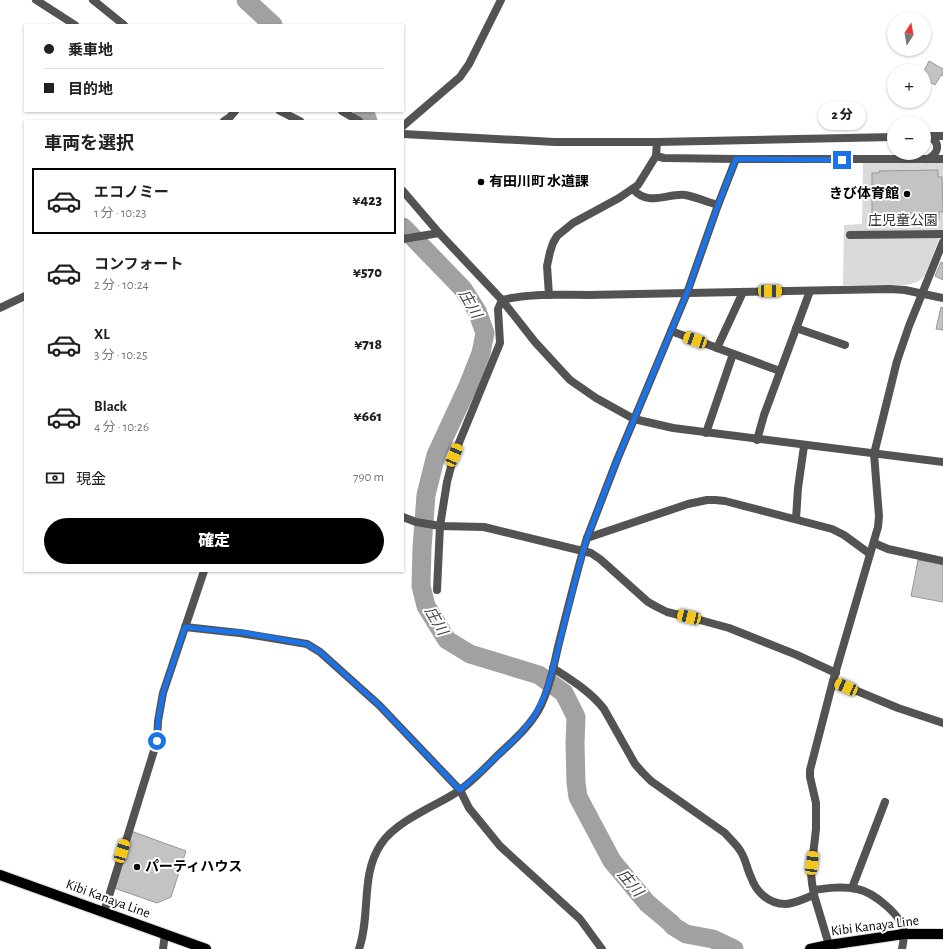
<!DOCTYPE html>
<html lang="ja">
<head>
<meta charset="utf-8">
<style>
  body { margin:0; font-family:"Alegreya Sans","Noto Sans JP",sans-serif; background:#f6f6f6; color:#202124; height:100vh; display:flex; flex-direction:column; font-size:15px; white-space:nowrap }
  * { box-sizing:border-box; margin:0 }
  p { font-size:13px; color:#757577 }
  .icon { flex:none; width:22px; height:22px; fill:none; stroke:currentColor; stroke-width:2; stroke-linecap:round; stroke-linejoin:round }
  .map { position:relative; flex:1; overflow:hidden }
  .sheet { position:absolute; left:24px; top:120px; width:380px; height:452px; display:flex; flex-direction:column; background:#fff; border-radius:0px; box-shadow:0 1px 3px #0004 }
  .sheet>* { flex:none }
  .hud { position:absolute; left:24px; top:24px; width:380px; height:88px; border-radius:0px; box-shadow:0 1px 3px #0004; display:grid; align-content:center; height:88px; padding:0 20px; background:#fff }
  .needle { width:26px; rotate:11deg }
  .controls { position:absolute; left:887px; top:12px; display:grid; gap:8px }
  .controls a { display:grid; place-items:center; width:44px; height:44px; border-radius:50%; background:#fff; box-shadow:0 1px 3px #0004; font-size:20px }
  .end { position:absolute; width:18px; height:18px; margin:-9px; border:5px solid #1a73e8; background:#fff; box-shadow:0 0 0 2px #fff }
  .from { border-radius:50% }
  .bubble { position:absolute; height:28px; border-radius:14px; background:#fff; box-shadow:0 1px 3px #0004; font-size:13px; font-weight:800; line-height:28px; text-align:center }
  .car { position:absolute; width:12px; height:24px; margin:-12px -6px; border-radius:5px; box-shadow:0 0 3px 1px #0007; background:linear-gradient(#f5c518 24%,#345 0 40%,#f5c518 0 76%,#345 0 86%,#f5c518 0) }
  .hud b { display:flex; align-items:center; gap:14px; height:38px; font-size:15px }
  .hud b+b { border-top:1px solid #e0e0e0 }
  .hud i { width:10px; height:10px; background:#202124 }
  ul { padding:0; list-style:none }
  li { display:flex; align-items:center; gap:12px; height:66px; margin:0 8px 6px; padding:0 12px; border:2px solid transparent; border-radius:0px }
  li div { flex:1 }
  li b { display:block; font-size:15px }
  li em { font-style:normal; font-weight:800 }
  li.active { border-color:#000 }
  li>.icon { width:36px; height:36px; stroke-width:1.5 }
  h2 { padding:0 20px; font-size:18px; line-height:48px }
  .pay { display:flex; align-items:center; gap:10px; height:44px; padding:0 20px; font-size:15px }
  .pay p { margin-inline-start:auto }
  .action { display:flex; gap:8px; margin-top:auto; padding:8px 20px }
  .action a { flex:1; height:46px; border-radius:24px; background:#000; color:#fff; font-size:16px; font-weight:800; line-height:46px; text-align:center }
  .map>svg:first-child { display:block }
  .green { fill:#dadada }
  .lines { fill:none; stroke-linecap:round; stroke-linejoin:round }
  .river { stroke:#a1a1a1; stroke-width:19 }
  .building { fill:#c3c3c3; stroke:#979797 }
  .primary-casing { stroke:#dbdbdb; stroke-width:12 }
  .minor { stroke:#535353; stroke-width:8 }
  .tertiary { stroke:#535353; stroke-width:8 }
  .primary { stroke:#000; stroke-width:10 }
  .route { stroke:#1a73e8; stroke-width:5 }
  .poi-dot { fill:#000; stroke:#fff; stroke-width:1.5 }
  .labels { text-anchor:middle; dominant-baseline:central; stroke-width:4; stroke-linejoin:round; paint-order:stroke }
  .poi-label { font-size:14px; font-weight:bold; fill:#000; stroke:#fff; text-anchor:start }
  .park-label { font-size:14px; fill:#313131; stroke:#fff }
  .street-label { font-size:14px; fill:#000; stroke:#fff }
  .water-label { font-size:15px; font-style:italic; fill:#424242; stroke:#fff }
</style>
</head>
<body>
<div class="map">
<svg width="943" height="949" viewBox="0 0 943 949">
  <rect width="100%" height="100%" fill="#fff"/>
  <path class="green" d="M 943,162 L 943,229 L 925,275 C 920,282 913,284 905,285 L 843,285 L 844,225 L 862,224 L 863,163 Z"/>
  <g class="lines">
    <g class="river">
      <polyline points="246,0 273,25"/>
      <polyline points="363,111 365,113 368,121"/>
      <polyline points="403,227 463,289 477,311 485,333 481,353 468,386 436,455 426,495 422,548 421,586 426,606 447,640 470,654 539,675 564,693 576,717 575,743 576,783 578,797 612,861 647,903 672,924 673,926 686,934 713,939 734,949"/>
    </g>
  </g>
  <g class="building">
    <polygon points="929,61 943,69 943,76 941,75 935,85 924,79 924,71"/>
    <polygon points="938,170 938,177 942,177 943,212 939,212 939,219 880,220 880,217 872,217 872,173 879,173 879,171"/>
    <polygon points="941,262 943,263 943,280 935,276"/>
    <polygon points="941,307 943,308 943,330 936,329"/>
    <polygon points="918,560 943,564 943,602 911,596"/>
    <polygon points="131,831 186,851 171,897 157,903 114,888"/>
  </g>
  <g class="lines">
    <defs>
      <g id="primary">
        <polyline points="0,875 206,949"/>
        <polyline points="810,949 829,945 904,934 943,934"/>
      </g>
    </defs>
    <use href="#primary" class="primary-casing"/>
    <g class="minor">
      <polyline points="342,111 359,121"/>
      <polyline points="224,121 230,117 235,111"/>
      <polyline points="403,126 460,77 469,64 501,0"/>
      <polyline points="403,134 555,142 657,142 894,137"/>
      <polyline points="928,136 943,136"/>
      <polyline points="656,156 664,158 736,159 943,159"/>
      <path d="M 928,159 C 939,153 941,143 929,136"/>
      <path d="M 633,189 C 648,207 667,193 685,195 C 696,197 707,202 718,205"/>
      <polyline points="850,235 943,234"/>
      <polyline points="403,239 439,233"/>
      <polyline points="549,295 547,266 550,252 553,243 557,236 573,223 619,198 638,185 656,156 657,142"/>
      <polyline points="0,308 25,296"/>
      <polyline points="796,328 845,345"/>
      <polyline points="671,331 780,371"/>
      <polyline points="717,348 743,292"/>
      <polyline points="706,433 733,354"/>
      <polyline points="757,440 764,415 810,291"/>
      <polyline points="403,517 416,522 440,526 484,527 591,553 600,559 648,602 657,607 667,612 700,620 729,628 797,655 836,673"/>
      <polyline points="796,519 798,488 804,446"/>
      <polyline points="587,538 688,504 707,500 715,500 725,501 832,529 844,535 870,554"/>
      <polyline points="874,543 888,549 943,561"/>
      <path d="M 437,590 L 440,526 L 447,482 L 454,455 L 500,343 L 498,309 L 502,300 C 530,293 559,295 588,295 L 890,289 L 905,290 L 943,298"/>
      <polyline points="185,627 230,632 240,633 307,644 320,652 379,705 460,790 469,808 500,846 580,919 602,949"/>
      <path d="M 553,668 C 571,680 590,691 604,709 L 635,764 L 643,773 L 651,781 L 725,833 C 730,839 737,845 741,852 C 746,860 747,869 751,877 C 756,892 769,904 785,904 C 795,904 805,898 814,895"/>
      <polyline points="833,681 898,708 943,723"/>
      <polyline points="852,888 885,802"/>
      <path d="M 814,890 C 828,888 842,886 857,889 C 873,892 904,916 904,934 C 904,939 903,944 902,949"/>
      <polyline points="104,912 157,741 158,721 163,693 204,571"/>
      <polyline points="829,945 814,895 812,883 811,873 816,829 816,803 810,777 810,770 833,681 878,527 879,516 874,454 897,361 909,326 943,242"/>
      <polyline points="163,949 165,934"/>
      <path d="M 359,949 C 371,915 360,875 381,844 C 394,824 427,809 447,798 C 452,795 456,793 460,790 C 474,780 486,767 498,755 C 512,742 528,728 538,711 C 549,691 553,669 558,647 C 566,615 574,583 583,551 L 587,538 L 617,460 L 687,293 L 718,205 L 736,159"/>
    </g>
    <g class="tertiary">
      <polyline points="36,0 75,25"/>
      <polyline points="93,0 124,25"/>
      <polyline points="280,111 300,121"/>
      <polyline points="403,191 439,233 502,300 535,342 570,380 596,398 634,419 673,428 943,462"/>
    </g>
    <use href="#primary" class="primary"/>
  </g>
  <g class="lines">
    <polyline class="route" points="157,741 158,721 163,693 185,627 230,632 240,632 307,644 320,652 379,705 460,790 486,767 519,735 533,718 542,701 546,692 553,668 579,566 587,538 617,460 687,293 718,205 736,159 842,160"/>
  </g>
  <g class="poi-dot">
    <circle cx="481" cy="182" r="4"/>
    <circle cx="907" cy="194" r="4"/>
    <circle cx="137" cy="867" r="4"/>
  </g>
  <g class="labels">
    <g class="poi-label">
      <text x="489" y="182">有田川町 水道課</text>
      <text x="899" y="194" text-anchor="end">きび体育館</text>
      <text x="145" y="867">パーティハウス</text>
    </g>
    <g class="park-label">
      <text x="903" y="221">庄児童公園</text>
    </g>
    <g class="street-label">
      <text transform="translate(108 899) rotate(20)">Kibi Kanaya Line</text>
      <text transform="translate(875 926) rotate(-7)">Kibi Kanaya Line</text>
    </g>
    <g class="water-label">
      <text transform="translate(470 304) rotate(60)">庄川</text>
      <text transform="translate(436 621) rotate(60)">庄川</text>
      <text transform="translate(630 883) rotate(50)">庄川</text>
    </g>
  </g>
</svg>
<div class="controls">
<a><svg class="needle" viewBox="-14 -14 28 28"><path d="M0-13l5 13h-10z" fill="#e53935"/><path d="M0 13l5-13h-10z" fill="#757577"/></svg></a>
<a>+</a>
<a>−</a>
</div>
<i class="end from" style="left:157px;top:741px"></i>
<i class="end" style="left:842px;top:160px"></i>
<div class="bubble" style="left:818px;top:102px;width:48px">2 分</div>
<i class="car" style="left:770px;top:291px;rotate:89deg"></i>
<i class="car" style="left:695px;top:340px;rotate:289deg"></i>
<i class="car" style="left:454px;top:455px;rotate:23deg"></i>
<i class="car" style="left:689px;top:617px;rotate:283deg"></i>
<i class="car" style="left:846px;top:687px;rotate:293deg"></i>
<i class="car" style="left:122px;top:851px;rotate:17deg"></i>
<i class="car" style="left:812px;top:863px;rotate:7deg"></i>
<div class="hud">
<b><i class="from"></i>乗車地</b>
<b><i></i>目的地</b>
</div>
<section class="sheet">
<h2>車両を選択</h2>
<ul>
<li class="active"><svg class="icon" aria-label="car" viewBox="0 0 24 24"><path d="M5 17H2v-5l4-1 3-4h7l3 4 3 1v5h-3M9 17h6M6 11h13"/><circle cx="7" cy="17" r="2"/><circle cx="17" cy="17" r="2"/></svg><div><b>エコノミー</b><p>1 分 · 10:23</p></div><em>¥423</em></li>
<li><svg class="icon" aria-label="car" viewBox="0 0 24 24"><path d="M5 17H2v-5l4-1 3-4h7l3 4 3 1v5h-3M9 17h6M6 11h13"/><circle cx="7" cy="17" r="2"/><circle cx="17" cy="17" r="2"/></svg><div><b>コンフォート</b><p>2 分 · 10:24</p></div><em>¥570</em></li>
<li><svg class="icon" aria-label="car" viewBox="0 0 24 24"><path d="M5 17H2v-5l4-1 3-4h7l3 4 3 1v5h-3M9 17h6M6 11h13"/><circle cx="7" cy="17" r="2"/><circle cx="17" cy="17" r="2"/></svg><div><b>XL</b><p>3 分 · 10:25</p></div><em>¥718</em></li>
<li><svg class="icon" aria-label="car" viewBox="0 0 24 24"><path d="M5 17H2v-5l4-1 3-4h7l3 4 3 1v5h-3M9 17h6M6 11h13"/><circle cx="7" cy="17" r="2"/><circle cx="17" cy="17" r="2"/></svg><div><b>Black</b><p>4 分 · 10:26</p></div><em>¥661</em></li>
</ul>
<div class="pay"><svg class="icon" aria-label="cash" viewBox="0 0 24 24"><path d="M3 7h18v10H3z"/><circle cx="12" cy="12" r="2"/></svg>現金<p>790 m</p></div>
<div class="action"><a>確定</a></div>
</section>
</div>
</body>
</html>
